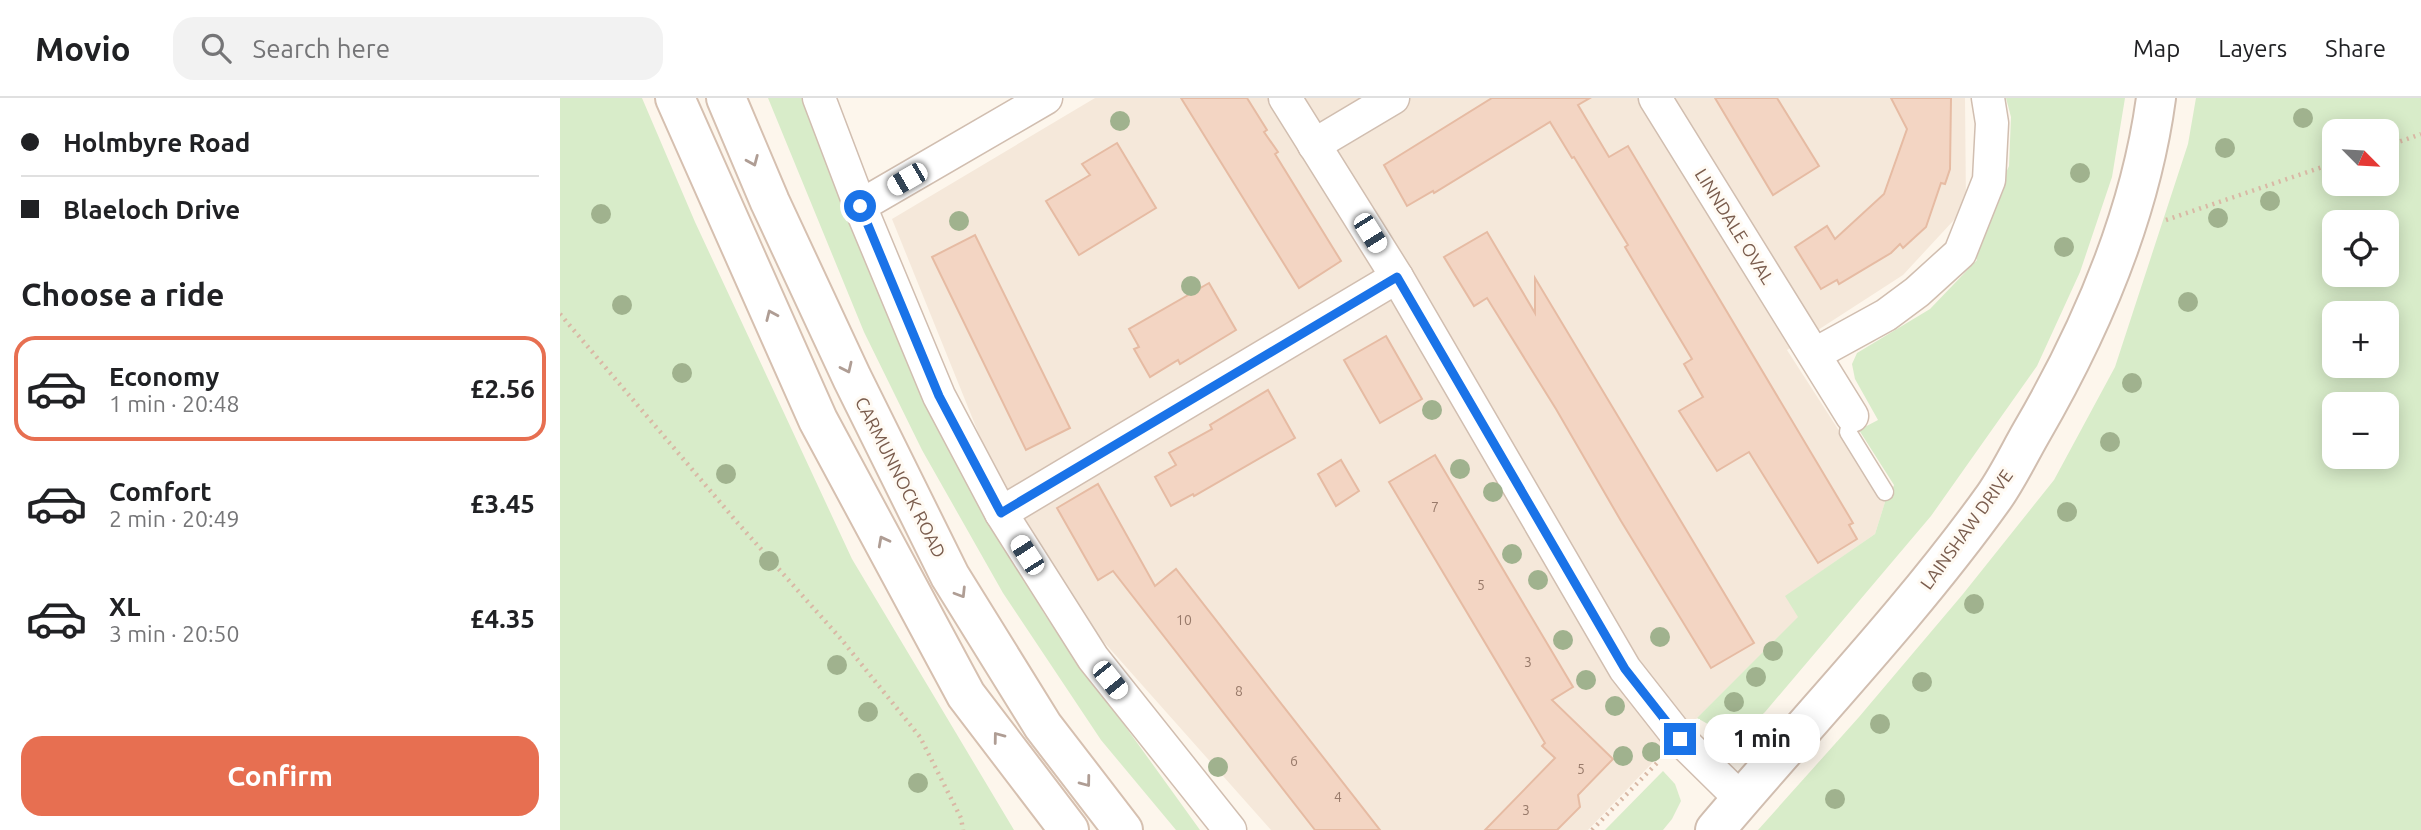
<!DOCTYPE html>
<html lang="en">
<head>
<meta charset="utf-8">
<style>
  body { margin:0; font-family:Ubuntu,sans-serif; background:#f2f2f2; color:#202124; height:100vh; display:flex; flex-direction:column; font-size:26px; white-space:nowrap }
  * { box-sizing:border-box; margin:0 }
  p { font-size:23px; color:#757577 }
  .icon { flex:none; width:38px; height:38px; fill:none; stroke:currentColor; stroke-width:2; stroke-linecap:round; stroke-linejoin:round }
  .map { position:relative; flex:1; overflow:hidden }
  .panel { display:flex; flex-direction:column; background:#fff; width:560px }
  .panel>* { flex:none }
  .banner { display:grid; align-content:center; height:154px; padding:0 21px; background:#fff }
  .needle { width:46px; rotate:114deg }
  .controls { position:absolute; left:1762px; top:21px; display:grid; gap:14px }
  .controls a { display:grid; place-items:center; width:77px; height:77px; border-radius:14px; background:#fff; box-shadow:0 4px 18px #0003; font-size:35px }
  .end { position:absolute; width:32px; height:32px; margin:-16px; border:9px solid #1a73e8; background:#fff; box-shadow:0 0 0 4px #fff }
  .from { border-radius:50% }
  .bubble { position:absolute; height:49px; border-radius:21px; background:#fff; box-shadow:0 4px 18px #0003; font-size:23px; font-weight:600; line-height:49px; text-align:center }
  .car { position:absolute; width:21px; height:42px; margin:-21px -10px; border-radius:9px; box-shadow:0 0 5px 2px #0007; background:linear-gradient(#fff 24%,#345 0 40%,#fff 0 76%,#345 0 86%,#fff 0) }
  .banner b { display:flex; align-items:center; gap:24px; height:66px; font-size:26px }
  .banner b+b { border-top:2px solid #e0e0e0 }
  .banner i { width:18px; height:18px; background:#202124 }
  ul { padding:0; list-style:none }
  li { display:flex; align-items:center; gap:21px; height:105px; margin:0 14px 10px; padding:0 7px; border:4px solid transparent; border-radius:21px }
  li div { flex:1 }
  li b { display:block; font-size:26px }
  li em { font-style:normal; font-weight:600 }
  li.active { border-color:#e76f51 }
  li>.icon { width:63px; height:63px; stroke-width:1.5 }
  h2 { padding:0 21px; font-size:32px; line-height:84px }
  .primary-button { display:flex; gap:14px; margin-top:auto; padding:14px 21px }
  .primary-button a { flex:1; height:80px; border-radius:21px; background:#e76f51; color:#fff; font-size:28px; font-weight:600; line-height:80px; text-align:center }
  header { display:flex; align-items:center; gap:42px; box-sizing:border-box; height:98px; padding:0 35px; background:#fff; border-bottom:2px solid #e0e0e0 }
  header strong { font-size:33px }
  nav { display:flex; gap:38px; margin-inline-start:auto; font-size:24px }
  .search { width:490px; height:63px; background:#f2f2f2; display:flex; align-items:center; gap:18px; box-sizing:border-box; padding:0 24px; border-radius:21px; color:#757577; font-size:26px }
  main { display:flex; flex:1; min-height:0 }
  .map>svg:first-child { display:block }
  .residential { fill:#f5e8da }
  .green { fill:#d8ecc9; fill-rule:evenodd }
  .building { fill:#f3d5c3; stroke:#e6bba3; stroke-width:2 }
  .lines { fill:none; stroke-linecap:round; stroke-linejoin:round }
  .service-casing { stroke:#d1beb0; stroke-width:19 }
  .minor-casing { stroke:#d1beb0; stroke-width:35 }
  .tertiary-casing { stroke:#d1beb0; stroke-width:42 }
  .secondary-casing { stroke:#d6c0b0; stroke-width:42 }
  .path { stroke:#d9b8a5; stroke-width:4.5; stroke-dasharray:2 5; stroke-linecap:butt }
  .service { stroke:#fff; stroke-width:16 }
  .minor { stroke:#fff; stroke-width:32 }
  .tertiary { stroke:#fff; stroke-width:38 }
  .secondary { stroke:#fff; stroke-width:38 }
  .tree { fill:#a0b28e }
  .oneway { stroke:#af9d94 }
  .route { stroke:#1a73e8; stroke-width:9 }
  .labels { text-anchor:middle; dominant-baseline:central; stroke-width:6; stroke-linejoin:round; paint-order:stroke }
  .number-label { font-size:14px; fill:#987a6a }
  .street-label { font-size:18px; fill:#7a5c4d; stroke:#fffaf3 }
</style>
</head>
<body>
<header>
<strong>Movio</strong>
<div class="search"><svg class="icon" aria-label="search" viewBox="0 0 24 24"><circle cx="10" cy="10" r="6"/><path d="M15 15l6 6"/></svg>Search here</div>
<nav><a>Map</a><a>Layers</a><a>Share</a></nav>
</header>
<main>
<section class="panel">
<div class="banner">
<b><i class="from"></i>Holmbyre Road</b>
<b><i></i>Blaeloch Drive</b>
</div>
<h2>Choose a ride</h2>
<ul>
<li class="active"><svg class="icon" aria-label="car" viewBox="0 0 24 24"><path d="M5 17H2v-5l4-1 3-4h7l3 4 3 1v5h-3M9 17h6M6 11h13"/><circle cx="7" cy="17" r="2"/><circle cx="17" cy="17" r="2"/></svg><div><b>Economy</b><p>1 min · 20:48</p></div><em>£2.56</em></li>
<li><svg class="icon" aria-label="car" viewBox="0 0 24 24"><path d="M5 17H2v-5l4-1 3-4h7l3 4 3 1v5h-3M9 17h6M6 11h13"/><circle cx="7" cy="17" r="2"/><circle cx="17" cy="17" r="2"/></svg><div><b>Comfort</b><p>2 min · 20:49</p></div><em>£3.45</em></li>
<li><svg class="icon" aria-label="car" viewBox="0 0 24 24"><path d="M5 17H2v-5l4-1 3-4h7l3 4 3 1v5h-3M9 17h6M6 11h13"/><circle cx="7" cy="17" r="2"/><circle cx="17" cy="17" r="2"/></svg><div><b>XL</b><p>3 min · 20:50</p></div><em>£4.35</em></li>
</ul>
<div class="primary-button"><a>Confirm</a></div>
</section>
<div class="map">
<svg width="1861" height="732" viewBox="0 0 1861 732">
  <rect width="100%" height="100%" fill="#fdf6ec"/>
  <polygon class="residential" points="535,0 1405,0 1406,109 1343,177 1227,252 1325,404 1315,436 1226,498 1239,519 1097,660 1028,732 711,732 535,534 435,376 332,121"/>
  <g class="green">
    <polygon points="0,0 82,0 135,124 292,461 454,732 0,732"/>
    <polygon points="208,0 242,0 331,226 412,391 485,517 640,732 616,732 541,642 443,495 362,352 304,234"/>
    <polygon points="1446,0 1565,0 1552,79 1520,174 1477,268 1371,418 1205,614 1183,635 1164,635 1137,620 1238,519 1225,498 1315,436 1325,404 1324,402 1331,395 1334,387 1299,332 1318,322 1295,281 1292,266 1297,255 1370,211 1417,162 1413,154 1415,145 1449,68 1451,19"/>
    <path d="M 1636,0 L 1861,0 L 1861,732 L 1198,732 L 1299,619 L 1403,496 L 1494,382 L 1555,269 L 1628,46 ZM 1774,33 L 1827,33 L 1827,86 L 1774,86 ZM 1774,124 L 1827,124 L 1827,177 L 1774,177 ZM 1827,215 L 1827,268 L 1774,268 L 1774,215 ZM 1827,306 L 1827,359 L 1774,359 L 1774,306 Z"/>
    <polygon points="1103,673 1115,686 1121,703 1112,721 1103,732 1045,732"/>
  </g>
  <g class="building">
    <polygon points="621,0 687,0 707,32 704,34 718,54 715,56 781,163 739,190"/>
    <polygon points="932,0 1030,0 1018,7 1049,59 1068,48 1293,425 1289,427 1297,441 1258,465 1189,354 1157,373 1119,313 1143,299 1124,266 1132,261 1065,149 1068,147 1014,59 1012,60 990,24 874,95 873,93 847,108 824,67"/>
    <polygon points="1155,0 1217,0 1259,68 1213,97"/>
    <polygon points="1331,0 1391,0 1390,71 1385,86 1381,85 1366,129 1343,150 1340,146 1331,155 1279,186 1277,182 1261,191 1235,149 1267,128 1275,141 1324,96 1347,31"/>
    <polygon points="557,45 596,110 519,157 486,103 530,77 522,66"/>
    <polygon points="927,134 975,215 975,180 1194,545 1151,570 1061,423 996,311 927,200 914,208 884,159"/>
    <polygon points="415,137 510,330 466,352 372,159"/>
    <polygon points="649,185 676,232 620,266 618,262 590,279 574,251 579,249 569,231"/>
    <polygon points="826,238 862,301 820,325 784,262"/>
    <polygon points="708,292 735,340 634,398 633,396 611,408 595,379 616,367 609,355 652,331 650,327"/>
    <polygon points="875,357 1013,589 992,602 1053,661 1018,697 1020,709 997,732 925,732 995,660 982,648 985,645 829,384"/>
    <polygon points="781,362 799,393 776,408 758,376"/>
    <polygon points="538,386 595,488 616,471 820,732 755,732 553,473 538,482 497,410"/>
  </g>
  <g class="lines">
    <defs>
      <polyline id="service" points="1292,318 1288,334 1325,394"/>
      <g id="minor">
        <polyline points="259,0 300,108 379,298 441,415 533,560 670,732"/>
        <polyline points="725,0 837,179 1065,571 1120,641 1181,701"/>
        <polyline points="1095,0 1292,318"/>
        <polyline points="754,47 833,0"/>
        <polyline points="300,108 486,0"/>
        <polyline points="1255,256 1326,217 1357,194 1400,155 1429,82 1432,25 1428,0"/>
        <polyline points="441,415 837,179"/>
      </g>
      <path id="tertiary" d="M 1155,732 C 1247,623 1351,515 1434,399 C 1448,379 1459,356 1471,335 C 1531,232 1580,119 1596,0"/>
      <g id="secondary">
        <polyline points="115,0 258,322 406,597 509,732"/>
        <polyline points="166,0 210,104 292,280 390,478 483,628 563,732"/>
      </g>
    </defs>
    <use href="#service" class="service-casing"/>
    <use href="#minor" class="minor-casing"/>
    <use href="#tertiary" class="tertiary-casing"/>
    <use href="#secondary" class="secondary-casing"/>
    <g class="path">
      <polyline points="1827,48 1861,36"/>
      <polyline points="1606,122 1774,65"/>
      <polyline points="0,216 176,423 281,541 360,639 401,720 403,732"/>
      <polyline points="1032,732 1097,665"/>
    </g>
    <use href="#service" class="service"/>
    <use href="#minor" class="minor"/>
    <use href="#tertiary" class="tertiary"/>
    <use href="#secondary" class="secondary"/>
  </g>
  <g class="tree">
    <circle cx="1743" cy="20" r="10"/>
    <circle cx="560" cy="23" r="10"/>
    <circle cx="1665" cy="50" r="10"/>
    <circle cx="1520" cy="75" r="10"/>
    <circle cx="1710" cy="103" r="10"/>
    <circle cx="41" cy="116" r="10"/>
    <circle cx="1658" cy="120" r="10"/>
    <circle cx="399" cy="123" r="10"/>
    <circle cx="1504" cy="149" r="10"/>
    <circle cx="631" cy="188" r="10"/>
    <circle cx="1628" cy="204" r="10"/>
    <circle cx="62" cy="207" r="10"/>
    <circle cx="122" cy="275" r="10"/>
    <circle cx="1572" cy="285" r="10"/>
    <circle cx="872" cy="312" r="10"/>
    <circle cx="1550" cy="344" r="10"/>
    <circle cx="900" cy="371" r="10"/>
    <circle cx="166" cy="376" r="10"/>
    <circle cx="933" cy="394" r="10"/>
    <circle cx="1507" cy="414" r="10"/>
    <circle cx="952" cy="456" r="10"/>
    <circle cx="209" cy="463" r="10"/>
    <circle cx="978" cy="482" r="10"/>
    <circle cx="1414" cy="506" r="10"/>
    <circle cx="1100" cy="539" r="10"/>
    <circle cx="1003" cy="542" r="10"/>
    <circle cx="1213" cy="553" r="10"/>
    <circle cx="277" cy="567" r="10"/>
    <circle cx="1196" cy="579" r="10"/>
    <circle cx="1026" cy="582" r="10"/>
    <circle cx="1362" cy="584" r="10"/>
    <circle cx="1174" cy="604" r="10"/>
    <circle cx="1055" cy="608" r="10"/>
    <circle cx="308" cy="614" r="10"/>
    <circle cx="1320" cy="626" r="10"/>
    <circle cx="1092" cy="654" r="10"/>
    <circle cx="1063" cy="658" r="10"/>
    <circle cx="658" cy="669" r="10"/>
    <circle cx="358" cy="685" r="10"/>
    <circle cx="1275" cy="701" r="10"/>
  </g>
  <defs><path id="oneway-chevron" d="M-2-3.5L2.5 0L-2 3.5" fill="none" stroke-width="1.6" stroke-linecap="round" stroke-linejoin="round" transform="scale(1.75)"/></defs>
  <g class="oneway">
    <use href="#oneway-chevron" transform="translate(193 63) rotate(67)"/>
    <use href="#oneway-chevron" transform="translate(211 217) rotate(-114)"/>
    <use href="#oneway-chevron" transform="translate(287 270) rotate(65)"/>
    <use href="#oneway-chevron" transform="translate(323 443) rotate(-118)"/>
    <use href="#oneway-chevron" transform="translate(401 495) rotate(58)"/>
    <use href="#oneway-chevron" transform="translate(438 639) rotate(-127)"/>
    <use href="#oneway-chevron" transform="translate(526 684) rotate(53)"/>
  </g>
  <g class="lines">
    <polyline class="route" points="300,108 379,298 441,415 837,179 1065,571 1120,641"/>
  </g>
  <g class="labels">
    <g class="number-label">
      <text x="875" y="409">7</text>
      <text x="921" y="487">5</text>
      <text x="624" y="522">10</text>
      <text x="968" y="564">3</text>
      <text x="679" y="593">8</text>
      <text x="734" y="663">6</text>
      <text x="1021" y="671">5</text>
      <text x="778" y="699">4</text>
      <text x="966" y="712">3</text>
    </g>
    <g class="street-label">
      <text transform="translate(1175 128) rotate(58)">LINNDALE OVAL</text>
      <text transform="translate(341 379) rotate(63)">CARMUNNOCK ROAD</text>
      <text transform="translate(1406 431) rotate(-54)">LAINSHAW DRIVE</text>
    </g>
  </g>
</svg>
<div class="controls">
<a><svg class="needle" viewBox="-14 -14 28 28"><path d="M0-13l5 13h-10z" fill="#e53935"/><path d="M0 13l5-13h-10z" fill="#757577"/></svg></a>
<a><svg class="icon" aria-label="locate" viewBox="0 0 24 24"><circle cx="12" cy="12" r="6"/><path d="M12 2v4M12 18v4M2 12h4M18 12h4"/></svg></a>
<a>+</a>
<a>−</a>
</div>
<i class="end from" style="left:300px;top:108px"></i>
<i class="end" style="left:1120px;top:641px"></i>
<div class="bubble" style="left:1144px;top:616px;width:116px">1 min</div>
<i class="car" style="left:347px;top:81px;rotate:240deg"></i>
<i class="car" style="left:810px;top:135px;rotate:148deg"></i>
<i class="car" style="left:467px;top:457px;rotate:327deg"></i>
<i class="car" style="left:550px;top:582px;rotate:141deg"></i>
</div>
</main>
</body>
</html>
